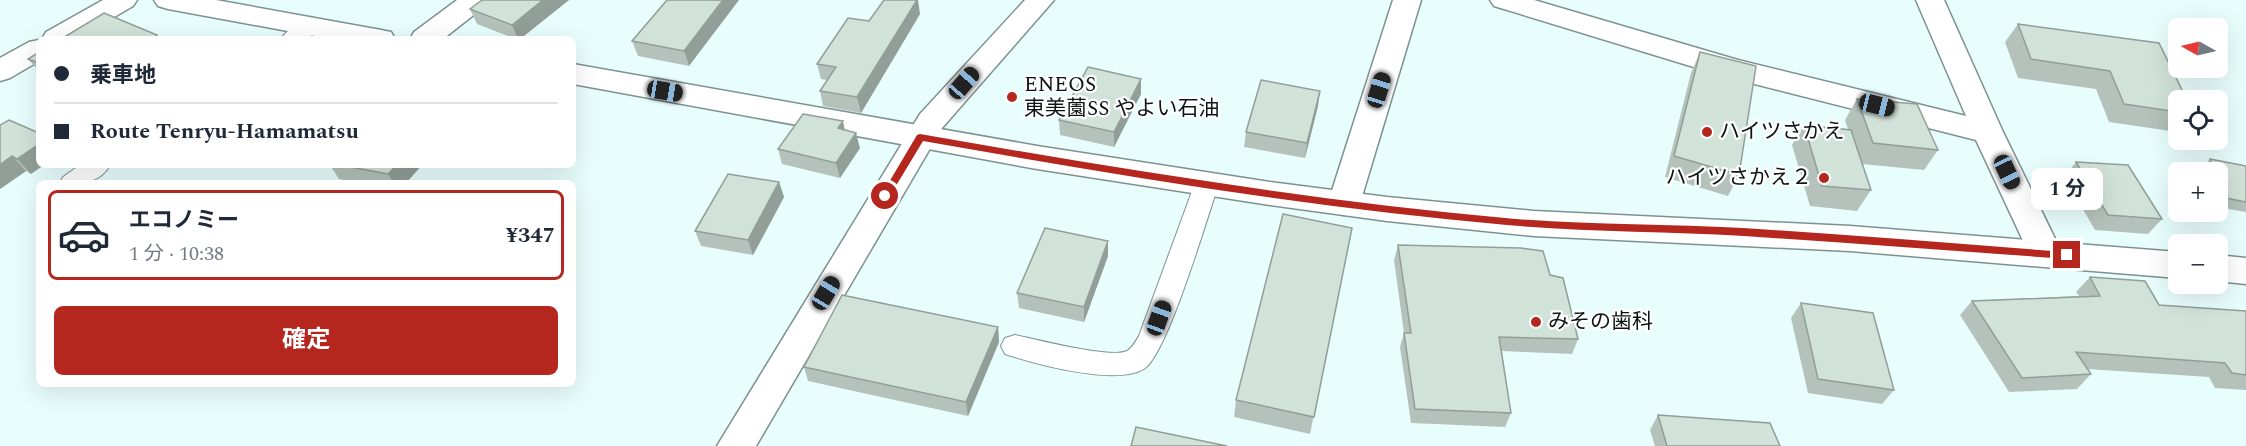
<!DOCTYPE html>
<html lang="ja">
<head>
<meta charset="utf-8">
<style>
  body { margin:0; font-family:Spectral,"Noto Sans JP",serif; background:#f6f6f7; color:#1f2937; height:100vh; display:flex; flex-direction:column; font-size:22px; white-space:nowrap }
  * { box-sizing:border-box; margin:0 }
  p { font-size:20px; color:#747a83 }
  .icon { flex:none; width:33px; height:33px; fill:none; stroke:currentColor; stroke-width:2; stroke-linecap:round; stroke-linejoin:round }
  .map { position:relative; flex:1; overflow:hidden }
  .details { position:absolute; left:36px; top:180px; width:540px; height:207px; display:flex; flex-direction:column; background:#fff; border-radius:9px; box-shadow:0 6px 24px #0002 }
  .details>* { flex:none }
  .top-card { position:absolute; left:36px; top:36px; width:540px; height:132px; border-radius:9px; box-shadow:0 6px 24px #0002; display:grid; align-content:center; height:132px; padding:0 18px; background:#fff }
  .needle { width:39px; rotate:278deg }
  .tools { position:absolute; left:2168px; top:18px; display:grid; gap:12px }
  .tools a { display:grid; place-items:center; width:60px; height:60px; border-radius:9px; background:#fff; box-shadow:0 6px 24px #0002; font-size:30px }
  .end { position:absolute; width:27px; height:27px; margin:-14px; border:8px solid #b5261e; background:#fff; box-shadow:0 0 0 3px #fff }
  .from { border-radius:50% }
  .bubble { position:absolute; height:42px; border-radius:9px; background:#fff; box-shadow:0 6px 24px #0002; font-size:20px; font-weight:700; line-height:42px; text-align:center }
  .car { position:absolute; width:18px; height:36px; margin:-18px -9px; border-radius:8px; box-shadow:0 0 4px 2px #0007; background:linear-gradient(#222 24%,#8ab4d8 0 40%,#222 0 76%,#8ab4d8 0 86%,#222 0) }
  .top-card b { display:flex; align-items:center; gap:21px; height:57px; font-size:22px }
  .top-card b+b { border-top:2px solid #e0e1e3 }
  .top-card i { width:15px; height:15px; background:#1f2937 }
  ul { padding:10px 0 0; list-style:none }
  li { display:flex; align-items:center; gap:18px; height:90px; margin:0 12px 9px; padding:0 6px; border:3px solid transparent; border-radius:9px }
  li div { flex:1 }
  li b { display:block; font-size:22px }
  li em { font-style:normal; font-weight:700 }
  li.active { border-color:#b5261e }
  li>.icon { width:54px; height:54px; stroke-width:1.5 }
  .primary-button { display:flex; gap:12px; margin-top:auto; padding:12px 18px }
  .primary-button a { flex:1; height:69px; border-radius:9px; background:#b5261e; color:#fff; font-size:24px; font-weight:700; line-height:69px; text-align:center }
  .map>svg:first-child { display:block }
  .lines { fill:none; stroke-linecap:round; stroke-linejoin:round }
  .service-casing { stroke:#7d9191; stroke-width:2 }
  .minor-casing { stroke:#7d9191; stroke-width:3 }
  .secondary-casing { stroke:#7d9191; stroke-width:3 }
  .primary-casing { stroke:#7d9191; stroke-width:3 }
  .service { fill:#fff; fill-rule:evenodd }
  .minor { fill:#fff; fill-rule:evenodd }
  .secondary { fill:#fff; fill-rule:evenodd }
  .primary { fill:#fff; fill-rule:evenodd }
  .wall { fill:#b4c2bb }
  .shaded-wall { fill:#929e98 }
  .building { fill:#d1e2d9; stroke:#929e98; stroke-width:1.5 }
  .route { fill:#b5261e }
  .poi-dot { fill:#b5261e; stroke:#fff; stroke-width:2 }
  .labels { text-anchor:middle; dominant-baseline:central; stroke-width:4.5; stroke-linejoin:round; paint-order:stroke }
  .poi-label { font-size:21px; fill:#0c1414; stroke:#fff; text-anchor:start }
</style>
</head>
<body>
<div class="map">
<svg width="2246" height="446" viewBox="0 0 2246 446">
  <rect width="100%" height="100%" fill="#e8fefd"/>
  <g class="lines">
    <defs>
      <g id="service">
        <path d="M 312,19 L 320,21 L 323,26 L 307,39 L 281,39 C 287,29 301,22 312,19 Z"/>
        <path d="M 80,165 L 110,165 C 99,185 80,183 60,183 L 63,177 Z"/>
        <path d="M 1207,174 L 1216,177 L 1219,183 C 1208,215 1167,355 1144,369 C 1115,386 1036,364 1005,354 L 1001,346 L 1005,338 L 1015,335 C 1034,339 1112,359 1127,351 C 1132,348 1136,341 1139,336 L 1195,183 L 1198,177 Z"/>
      </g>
      <g id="minor">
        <polygon points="457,0 489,0 485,6 443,39 410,39 414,32"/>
        <polygon points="1025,0 1054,0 942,128 756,446 717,446 920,114"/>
        <polygon points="1393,0 1421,0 1360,203 1355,211 1344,215 1333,211 1328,203"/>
        <polygon points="1490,0 1534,0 1738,60 1966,116 1916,0 1944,0 2003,132 2062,253 2057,262 2045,266 2033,262 1976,140 1723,76 1494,6"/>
      </g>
      <g id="secondary">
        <polygon points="103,0 137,0 133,6 77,39 42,39 46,32"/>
        <polygon points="39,40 39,61 10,78 0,81 0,58 29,42"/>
      </g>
      <g id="primary">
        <polygon points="154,0 216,0 381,30 391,32 395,39 331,39 168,9 158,6"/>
        <polygon points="573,64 1037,146 1270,182 1387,197 1534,211 1850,226 2178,252 2178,278 1850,251 1534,236 1387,221 1270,205 1037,169 573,84"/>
        <polygon points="2217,255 2246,258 2246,284 2217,281"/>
      </g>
    </defs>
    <use href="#service" class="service-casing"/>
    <use href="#minor" class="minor-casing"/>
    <use href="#secondary" class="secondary-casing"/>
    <use href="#primary" class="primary-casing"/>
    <use href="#service" class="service"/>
    <use href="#minor" class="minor"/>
    <use href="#secondary" class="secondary"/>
    <use href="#primary" class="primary"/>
  </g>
  <g class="wall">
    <polygon points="482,0 569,0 520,39 516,39 477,24 470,9"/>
    <polygon points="667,0 689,66 638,56 632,41"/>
    <polygon points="920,14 861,113 823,106 820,91 827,80 821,79 817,64 869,21"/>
    <polygon points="2018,24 2178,100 2178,131 2177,132 2109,122 2096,89 2018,78 2005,42"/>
    <polygon points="39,52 39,71 28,59"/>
    <polygon points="1700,52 1739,175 1728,196 1665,177 1691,73"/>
    <polygon points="1141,94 1114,147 1060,135 1059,120"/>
    <polygon points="1857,99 1938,150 1924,170 1862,164 1871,190 1857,211 1810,206 1792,145 1804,125 1848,129 1845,120"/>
    <polygon points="1318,106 1305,158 1244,147 1246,132"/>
    <polygon points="0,125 31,174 26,171 0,189"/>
    <polygon points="845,130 860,148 840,178 782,164 778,149"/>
    <polygon points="2210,159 2246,166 2246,212 2217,207 2217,172 2203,172 2201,168"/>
    <polygon points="2076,162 2162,219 2148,234 2095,230 2064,177"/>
    <polygon points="330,165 422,165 406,183 359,183 339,179"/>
    <polygon points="779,182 784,197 753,255 701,246 695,231"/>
    <polygon points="1352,228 1310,434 1234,417 1236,400"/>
    <polygon points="1398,245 1550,275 1578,339 1572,354 1502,351 1511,413 1505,427 1411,423 1400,347 1404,333 1394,260"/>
    <polygon points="1108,256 1084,322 1019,308 1017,293"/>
    <polygon points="2090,277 2159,305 2246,311 2246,390 2215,388 2209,377 2087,369 2091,374 2077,389 2009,392 1960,315 1972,301 2079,296 2076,292"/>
    <polygon points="1801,303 1894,390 1882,404 1808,393 1791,318"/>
    <polygon points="998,327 999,342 968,416 808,381 804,367"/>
    <polygon points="1658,415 1780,446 1655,446 1650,430"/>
  </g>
  <g class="shaded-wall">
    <polygon points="543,0 569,0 520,39 518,39 512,25"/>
    <polygon points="723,0 739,0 689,66 684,51"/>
    <polygon points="917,0 918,0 920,14 861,113 857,97"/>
    <polygon points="1141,79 1141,94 1114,147 1114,132"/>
    <polygon points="1320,91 1318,106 1305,158 1307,143"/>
    <polygon points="843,121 846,136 838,128"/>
    <polygon points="856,133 860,148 840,178 836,163"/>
    <polygon points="39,144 39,165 44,165 31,174 17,159"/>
    <polygon points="12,156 26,171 0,189 0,165"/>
    <polygon points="397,165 422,165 406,183 394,183 388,174"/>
    <polygon points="779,182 784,197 753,255 748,240"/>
    <polygon points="1108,241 1108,256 1084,322 1084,307"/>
    <polygon points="998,327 999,342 968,416 966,402"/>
  </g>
  <g class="building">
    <polygon points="482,0 543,0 512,25 470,9"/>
    <polygon points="667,0 723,0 684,51 632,41"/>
    <polygon points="884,0 917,0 857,97 820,91 836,67 817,64 848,18 869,21"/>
    <polygon points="104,13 157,35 153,39 61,39"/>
    <polygon points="2018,24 2159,43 2187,100 2178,100 2178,112 2124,104 2110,71 2031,59"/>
    <polygon points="39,52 39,63 28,59"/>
    <polygon points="1700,52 1756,66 1739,175 1674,156"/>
    <polygon points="1088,67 1141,79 1114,132 1059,120"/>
    <polygon points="1261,80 1320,91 1307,143 1246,132"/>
    <polygon points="1857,99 1917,104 1938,150 1873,143"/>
    <polygon points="803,114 843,121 838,128 856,133 836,163 778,149"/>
    <polygon points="9,120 39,133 39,144 17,159 12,156 0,165 0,125"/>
    <polygon points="1804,125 1851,130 1871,190 1822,186"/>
    <polygon points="2210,159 2246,166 2246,202 2226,198 2217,177 2217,172 2215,172"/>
    <polygon points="2076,162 2128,165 2162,219 2108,215"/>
    <polygon points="340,165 397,165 388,174"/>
    <polygon points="728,174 779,182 748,240 695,231"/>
    <polygon points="1283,214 1352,228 1314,417 1236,400"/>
    <polygon points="1045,228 1108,241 1084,307 1017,293"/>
    <polygon points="1398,245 1521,248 1543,251 1550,275 1563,278 1578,339 1499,337 1511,413 1415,409 1404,333 1411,333"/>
    <polygon points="2090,277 2145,281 2159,305 2246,311 2246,375 2232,373 2225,363 2076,352 2091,374 2022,378 1972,301 2100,296"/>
    <polygon points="842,295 998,327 966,402 804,367"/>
    <polygon points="1801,303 1873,313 1894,390 1818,379"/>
    <polygon points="1658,415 1770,423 1780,446 1667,446"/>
    <polygon points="1136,427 1227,446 1131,446"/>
  </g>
  <path class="route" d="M 920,134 C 1114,168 1309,200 1505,218 C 1584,225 1664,224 1743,228 C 1851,235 1959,244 2067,252 L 2072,255 L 2067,259 C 1959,251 1851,243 1744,236 C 1665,231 1586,232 1507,225 C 1311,208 1116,175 923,141 L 888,199 L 882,199 L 882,194 L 917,135 Z"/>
  <g class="poi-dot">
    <circle cx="1012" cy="97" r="6"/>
    <circle cx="1707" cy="132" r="6"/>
    <circle cx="1824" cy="178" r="6"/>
    <circle cx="1536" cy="322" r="6"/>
  </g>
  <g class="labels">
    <g class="poi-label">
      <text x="1024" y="85">ENEOS<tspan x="1024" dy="24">東美薗SS やよい石油</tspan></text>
      <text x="1719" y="132">ハイツさかえ</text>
      <text x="1812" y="178" text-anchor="end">ハイツさかえ２</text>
      <text x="1548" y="322">みその歯科</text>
    </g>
  </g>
</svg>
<div class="tools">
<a><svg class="needle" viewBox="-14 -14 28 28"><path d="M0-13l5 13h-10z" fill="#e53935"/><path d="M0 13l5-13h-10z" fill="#747a83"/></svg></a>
<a><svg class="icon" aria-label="locate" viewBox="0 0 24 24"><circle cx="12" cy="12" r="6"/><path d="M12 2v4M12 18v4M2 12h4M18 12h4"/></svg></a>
<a>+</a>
<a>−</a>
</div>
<i class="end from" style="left:885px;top:196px"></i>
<i class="end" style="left:2067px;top:255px"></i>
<div class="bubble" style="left:2031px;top:168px;width:72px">1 分</div>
<i class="car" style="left:964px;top:83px;rotate:41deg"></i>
<i class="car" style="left:1379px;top:90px;rotate:17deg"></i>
<i class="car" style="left:665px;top:91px;rotate:100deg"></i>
<i class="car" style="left:1877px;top:105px;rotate:104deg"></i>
<i class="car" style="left:2007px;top:172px;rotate:155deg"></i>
<i class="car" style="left:826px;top:293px;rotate:31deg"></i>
<i class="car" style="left:1159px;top:318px;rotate:20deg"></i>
<div class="top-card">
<b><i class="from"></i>乗車地</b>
<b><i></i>Route Tenryu-Hamamatsu</b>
</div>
<section class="details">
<ul>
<li class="active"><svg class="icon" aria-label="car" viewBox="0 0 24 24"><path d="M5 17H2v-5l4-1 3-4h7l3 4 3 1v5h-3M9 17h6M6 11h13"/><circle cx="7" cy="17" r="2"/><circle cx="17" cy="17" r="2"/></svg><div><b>エコノミー</b><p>1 分 · 10:38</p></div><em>¥347</em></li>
</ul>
<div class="primary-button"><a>確定</a></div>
</section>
</div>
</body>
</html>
